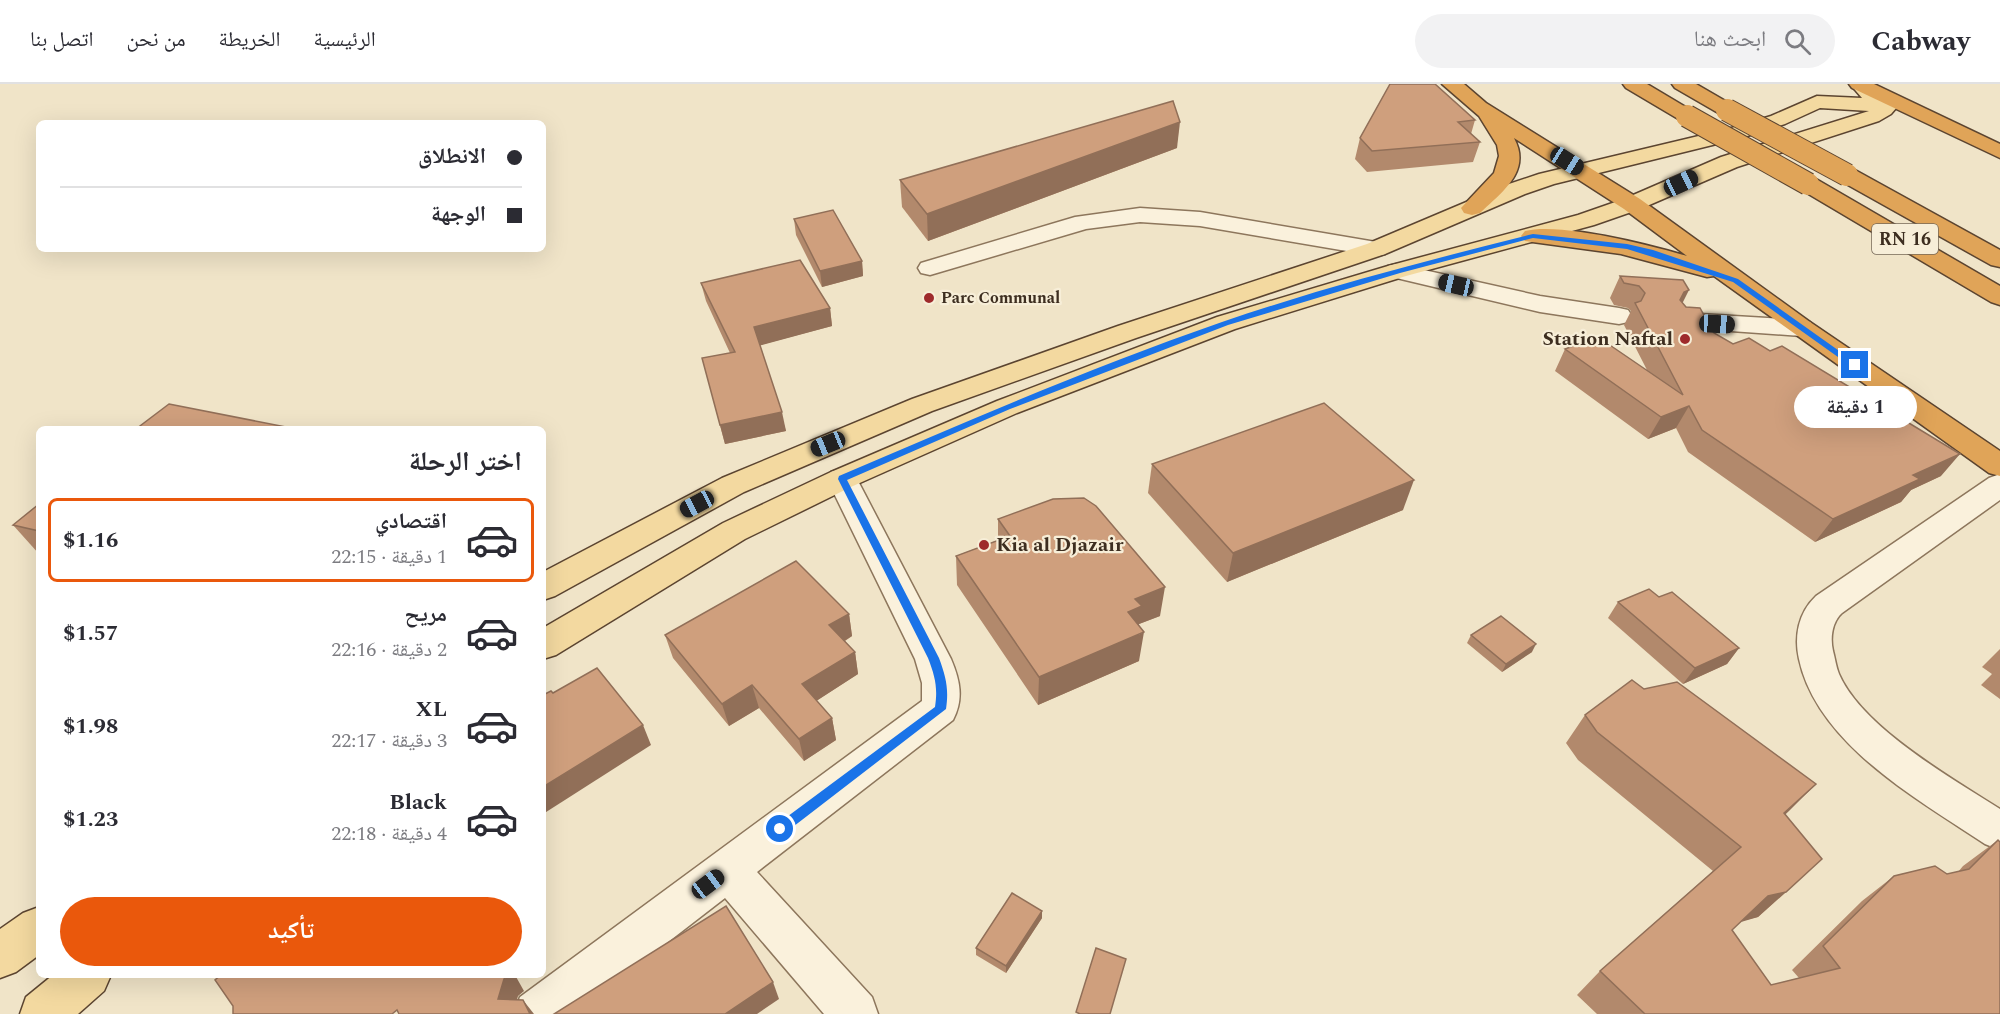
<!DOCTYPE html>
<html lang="ar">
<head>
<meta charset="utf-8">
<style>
  body { margin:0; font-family:Spectral,"Noto Naskh Arabic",serif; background:#f2f2f3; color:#2b2b33; direction:rtl; height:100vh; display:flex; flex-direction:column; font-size:22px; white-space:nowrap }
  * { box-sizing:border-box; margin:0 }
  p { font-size:20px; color:#7c7c81 }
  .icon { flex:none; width:33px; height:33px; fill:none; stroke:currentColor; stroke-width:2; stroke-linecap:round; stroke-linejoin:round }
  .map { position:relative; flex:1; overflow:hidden; direction:ltr }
  .sheet { position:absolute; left:36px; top:342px; width:510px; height:552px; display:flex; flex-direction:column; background:#fff; border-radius:9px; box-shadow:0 6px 24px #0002; direction:rtl }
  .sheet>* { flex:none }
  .guide { position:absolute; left:36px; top:36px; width:510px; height:132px; border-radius:9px; box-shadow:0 6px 24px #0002; direction:rtl; display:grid; align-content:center; height:132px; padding:0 24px; background:#fff }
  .end { position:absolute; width:27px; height:27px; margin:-14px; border:8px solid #1a73e8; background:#fff; box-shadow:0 0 0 3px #fff }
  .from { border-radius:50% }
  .bubble { position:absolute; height:42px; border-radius:21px; background:#fff; box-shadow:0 6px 24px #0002; font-size:20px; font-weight:700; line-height:42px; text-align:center; direction:rtl }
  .car { position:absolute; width:18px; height:36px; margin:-18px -9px; border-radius:8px; box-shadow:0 0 4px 2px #0007; background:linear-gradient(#222 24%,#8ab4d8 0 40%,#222 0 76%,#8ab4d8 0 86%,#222 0) }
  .guide b { display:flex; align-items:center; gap:21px; height:57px; font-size:22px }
  .guide b+b { border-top:2px solid #e1e1e2 }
  .guide i { width:15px; height:15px; background:#2b2b33 }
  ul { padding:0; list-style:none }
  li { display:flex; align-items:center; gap:18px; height:84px; margin:0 12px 9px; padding:0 12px; border:3px solid transparent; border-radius:9px }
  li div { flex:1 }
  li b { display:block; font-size:22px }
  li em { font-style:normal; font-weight:700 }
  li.selected { border-color:#ea580c }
  li>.icon { width:54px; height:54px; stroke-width:1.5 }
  h2 { padding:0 24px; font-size:27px; line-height:72px }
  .button { display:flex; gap:12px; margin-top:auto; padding:12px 24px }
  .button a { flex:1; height:69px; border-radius:36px; background:#ea580c; color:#fff; font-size:24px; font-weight:700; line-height:69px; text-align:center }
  header { display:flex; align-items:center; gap:36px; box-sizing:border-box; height:84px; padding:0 30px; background:#fff; border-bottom:2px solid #e1e1e2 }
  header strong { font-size:28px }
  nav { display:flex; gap:33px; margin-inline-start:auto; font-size:21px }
  .search { width:420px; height:54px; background:#f2f2f3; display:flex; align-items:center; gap:15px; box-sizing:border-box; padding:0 21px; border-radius:33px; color:#7c7c81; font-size:22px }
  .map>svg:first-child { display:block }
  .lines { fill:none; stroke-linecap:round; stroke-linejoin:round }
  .minor-casing { stroke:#8d765c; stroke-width:3 }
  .major-casing { stroke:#5b4430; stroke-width:3 }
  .highway-casing { stroke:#5b4430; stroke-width:3 }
  .minor { fill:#faf1dc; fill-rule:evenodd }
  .major { fill:#f3d9a0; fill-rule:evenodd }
  .highway { fill:#e0a458; fill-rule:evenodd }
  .highway-bridge-casing { stroke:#5b4430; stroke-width:24; stroke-linecap:butt }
  .highway-bridge { stroke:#e0a458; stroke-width:22 }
  .wall { fill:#b2896c }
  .shaded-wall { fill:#916f58 }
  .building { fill:#cf9f7d; stroke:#916f58; stroke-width:1.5 }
  .route { fill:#1a73e8 }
  .poi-dot { fill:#9e2a2b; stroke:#f7eed8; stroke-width:2 }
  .labels { text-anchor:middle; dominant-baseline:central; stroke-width:4.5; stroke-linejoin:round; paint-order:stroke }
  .far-poi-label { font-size:16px; font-weight:bold; fill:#3d2e20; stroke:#f7eed8; text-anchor:start }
  .shield { fill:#f7eed8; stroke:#756857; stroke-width:1.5 }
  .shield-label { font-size:18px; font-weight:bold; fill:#3d2e20 }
  .poi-label { font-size:20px; font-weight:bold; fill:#3d2e20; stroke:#f7eed8; text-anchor:end }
</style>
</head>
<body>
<header>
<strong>Cabway</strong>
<div class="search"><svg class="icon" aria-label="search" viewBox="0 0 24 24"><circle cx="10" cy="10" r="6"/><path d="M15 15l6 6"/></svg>ابحث هنا</div>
<nav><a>الرئيسية</a><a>الخريطة</a><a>من نحن</a><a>اتصل بنا</a></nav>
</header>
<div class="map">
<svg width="2000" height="930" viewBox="0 0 2000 930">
  <rect width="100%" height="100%" fill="#f0e4c8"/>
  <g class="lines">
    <defs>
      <g id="minor">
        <polygon points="1140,124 1200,128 1376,158 1385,160 1388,165 1385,170 1376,172 1200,142 1140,138 1086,145 930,191 921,189 918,184 921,179 1075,133"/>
        <polygon points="1397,180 1540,212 1619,224 1628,226 1632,232 1628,238 1619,240 1540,228 1388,192 1385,187 1388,182"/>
        <polygon points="1683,229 1801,236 1810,238 1814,244 1810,250 1801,252 1674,243 1670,237 1674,231"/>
        <path d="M 842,385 L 853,388 L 857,395 L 951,575 C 960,596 964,615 953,636 L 757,788 L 872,913 L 878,930 L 824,930 L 725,814 L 575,930 L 514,930 L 520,913 L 922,617 L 922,599 L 915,575 L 827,395 L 831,388 Z"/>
        <path d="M 2000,390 L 2000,416 L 1842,529 C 1832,538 1830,554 1833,567 C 1835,574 1836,583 1839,590 C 1862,643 1951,694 2000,725 L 2000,766 L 1985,760 C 1919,716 1817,660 1799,575 C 1794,553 1798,529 1816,512 L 1989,394 Z"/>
      </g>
      <g id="major">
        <polygon points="1850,0 1871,0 1887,17 1894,19 1897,23 1891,30 1879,37 1737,83 1640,125 1594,141 1406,192 1235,245 1017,329 853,402 745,455 556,571 543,575 543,544 723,439 831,388 997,317 1217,233 1388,182 1578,131 1624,115 1721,73 1869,27 1820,24 1785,40 1741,54 1554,100 1525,110 1385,170 1136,254 932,327 744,408 555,512 543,516 543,488 722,394 912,315 1118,242 1367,160 1509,100 1539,90 1728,45 1771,32 1817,12 1862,14"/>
        <polygon points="39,823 39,871 16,888 0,894 0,845 23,829"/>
        <polygon points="53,891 111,891 104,907 78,930 20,930 26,913"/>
      </g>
      <g id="highway">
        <path d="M 1442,0 L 1464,0 L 1486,19 L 1640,115 L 1810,238 L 2000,367 L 2000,392 L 1989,389 L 1714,192 L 1707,193 L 1621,170 L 1525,157 L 1521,152 L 1525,147 C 1560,138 1650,161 1687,172 L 1624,125 L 1514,54 C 1532,87 1502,108 1480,129 L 1472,131 L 1464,129 L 1461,124 L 1494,89 L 1499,72 L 1497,61 L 1479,32 Z"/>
        <polygon points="1623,0 1647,0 1694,28 1697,32 1694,36 1680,36 1626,4"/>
        <polygon points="1672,0 1696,0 1734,22 1737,26 1734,30 1720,30 1675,4"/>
        <polygon points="1849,0 1874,0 2000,60 2000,74 1852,4"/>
        <polygon points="1847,84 1855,86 2000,166 2000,183 1991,181 1839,96 1836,91 1839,86"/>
        <polygon points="1808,93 1816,95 2000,202 2000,221 1991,218 1800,105 1797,100 1800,95"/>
      </g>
    </defs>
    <use href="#minor" class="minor-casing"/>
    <use href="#major" class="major-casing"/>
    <use href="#highway" class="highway-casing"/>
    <use href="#minor" class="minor"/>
    <use href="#major" class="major"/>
    <use href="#highway" class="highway"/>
    <defs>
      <g id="highway-bridge">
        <polyline points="1727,26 1847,91"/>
        <polyline points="1687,32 1808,100"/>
      </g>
    </defs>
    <use href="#highway-bridge" class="highway-bridge-casing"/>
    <use href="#highway-bridge" class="highway-bridge"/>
  </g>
  <g class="wall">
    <polygon points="1390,0 1475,36 1471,50 1480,58 1473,78 1367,88 1355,75 1360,54"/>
    <polygon points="1177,64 928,157 902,123 900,96"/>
    <polygon points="794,135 862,177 863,192 822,203 796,151"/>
    <polygon points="1620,192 1682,219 1714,249 1941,392 1911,406 1901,418 1815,458 1688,368 1676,344 1648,355 1555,287 1565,265 1647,286 1624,241 1631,227 1628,224 1614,221 1610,214"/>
    <polygon points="701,199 830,224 832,242 760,261 786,347 725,360 702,274 730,269 706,217"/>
    <polygon points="1152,380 1403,426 1227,498 1148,409"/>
    <polygon points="39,420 39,470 13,441"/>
    <polygon points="998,435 1160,532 1139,540 1139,577 1038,621 957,501 956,472 998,456"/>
    <polygon points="1659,513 1739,564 1727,580 1683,600 1608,534 1618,518"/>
    <polygon points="849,530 852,552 845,557 855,568 858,590 816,617 832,634 836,656 804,677 759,624 729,642 673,574 665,551"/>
    <polygon points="1471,551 1532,568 1502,588 1467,559"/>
    <polygon points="2000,565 2000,615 1981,601 1992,590 1982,583"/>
    <polygon points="1585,631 1786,731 1786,808 1758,833 1741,837 1732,846 1771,901 1799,894 1792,886 1862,817 1894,792 1947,790 1958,788 1963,782 1998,756 2000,930 1597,930 1577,911 1600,887 1713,787 1578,676 1566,659"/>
    <polygon points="1042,827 1042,834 1006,889 976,871 976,864"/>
  </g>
  <g class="shaded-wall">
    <polygon points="1180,38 1177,64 928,157 927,130"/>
    <polygon points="862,177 863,192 822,203 820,187"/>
    <polygon points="1689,206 1678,228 1672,230 1684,208"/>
    <polygon points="830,224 832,242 758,262 754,243"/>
    <polygon points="1689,322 1676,344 1648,355 1661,333"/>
    <polygon points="782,328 786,347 725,360 720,341"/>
    <polygon points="1960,370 1941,392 1911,406 1901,418 1815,458 1833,435 1913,391"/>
    <polygon points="1414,396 1403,426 1227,498 1233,469"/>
    <polygon points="1165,503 1160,532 1139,540 1138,551 1144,548 1139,577 1038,621 1039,593 1128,528 1135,515"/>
    <polygon points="849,530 852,552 833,564 829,541"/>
    <polygon points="1536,560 1532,568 1502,588 1506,580"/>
    <polygon points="1739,564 1727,580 1683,600 1695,584"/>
    <polygon points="855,568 858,590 807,623 802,600"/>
    <polygon points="752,601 759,624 729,642 722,620"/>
    <polygon points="832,634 836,656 804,677 799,655"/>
    <polygon points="643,641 651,661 543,730 543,703"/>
    <polygon points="1816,700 1789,727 1758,756 1784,729"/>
    <polygon points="1786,808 1758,833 1741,838 1768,812"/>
    <polygon points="1042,827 1042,834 1006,889 1006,882"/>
    <polygon points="510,891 515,891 524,907 518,912 513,930 498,915 504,895"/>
    <polygon points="773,898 779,915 757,930 725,930"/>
    <polygon points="523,916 534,930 530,930"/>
  </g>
  <g class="building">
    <polygon points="1390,0 1435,0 1475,36 1458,38 1480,58 1372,67 1360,54"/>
    <polygon points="1173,17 1180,38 927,130 900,96"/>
    <polygon points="833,126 862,177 820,187 794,135"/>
    <polygon points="800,176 830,224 754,243 782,328 720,341 702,274 735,268 701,199"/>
    <polygon points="1620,192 1683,196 1689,206 1684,208 1680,216 1686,223 1700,224 1714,249 1733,260 1749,254 1770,267 1782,262 1960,370 1913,391 1920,395 1833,435 1702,346 1689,322 1661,333 1565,265 1598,253 1683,311 1635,219 1641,217 1645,209 1639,202 1624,199"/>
    <polygon points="1324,319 1414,396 1233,469 1152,380"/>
    <polygon points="169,320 296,345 136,345"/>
    <polygon points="1084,414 1096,422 1165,503 1135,515 1142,522 1128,528 1144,548 1039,593 956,472 1010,452 998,435 1053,415"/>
    <polygon points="39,420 39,447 13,441"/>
    <polygon points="796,477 849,530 829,541 855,568 802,600 832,634 799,655 752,601 722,620 665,551"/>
    <polygon points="1649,505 1659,513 1672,508 1739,564 1695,584 1618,518"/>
    <polygon points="1501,532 1536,560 1506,580 1471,551"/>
    <polygon points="597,584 643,641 543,703 543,611 551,607 553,609"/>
    <polygon points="1632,596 1644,605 1677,598 1816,700 1784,729 1822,775 1786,808 1768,812 1732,846 1771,901 1840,884 1823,862 1894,792 1935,782 1947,790 1969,785 1998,756 2000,758 2000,930 1645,930 1600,887 1741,763 1597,648 1585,631"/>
    <polygon points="1012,809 1042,827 1006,882 976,864"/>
    <polygon points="726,822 773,898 725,930 554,930"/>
    <polygon points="1096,864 1126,875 1110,930 1080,930 1076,928"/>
    <polygon points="221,891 510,891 504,895 498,915 523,916 530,930 399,930 397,926 392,930 233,930 233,922 215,896"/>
  </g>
  <path class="route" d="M 1533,150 L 1627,160 L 1653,166 L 1738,195 L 1859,281 L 1852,283 L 1733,198 L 1627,165 L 1533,154 L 1400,189 L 1228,241 L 1010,325 L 847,396 L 939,574 C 946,593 949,605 946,625 L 785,749 L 776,749 L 776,741 L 935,623 C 938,604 935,592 928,574 L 838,395 L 839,392 C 965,338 1092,283 1222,238 C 1324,203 1429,176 1533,150 Z"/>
  <g class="poi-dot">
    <circle cx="929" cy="214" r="6"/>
    <circle cx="1685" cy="255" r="6"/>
    <circle cx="984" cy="461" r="6"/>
  </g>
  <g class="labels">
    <g class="far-poi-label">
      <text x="941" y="214">Parc Communal</text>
    </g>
    <rect class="shield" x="1872" y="140" width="66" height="30" rx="4.5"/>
    <g class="shield-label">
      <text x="1905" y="155">RN 16</text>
    </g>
    <g class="poi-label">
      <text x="1673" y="255">Station Naftal</text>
      <text x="996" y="461" text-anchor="start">Kia al Djazair</text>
    </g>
  </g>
</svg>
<i class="end from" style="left:780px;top:745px"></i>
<i class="end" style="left:1855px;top:281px"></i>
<div class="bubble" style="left:1794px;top:302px;width:123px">1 دقيقة</div>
<i class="car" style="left:1567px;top:77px;rotate:122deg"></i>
<i class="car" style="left:1681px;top:99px;rotate:65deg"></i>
<i class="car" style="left:1456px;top:201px;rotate:283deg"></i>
<i class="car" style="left:1717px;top:240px;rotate:93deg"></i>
<i class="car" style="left:828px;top:360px;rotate:248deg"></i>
<i class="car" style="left:697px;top:420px;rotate:242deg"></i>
<i class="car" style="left:708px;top:800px;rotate:53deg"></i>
<div class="guide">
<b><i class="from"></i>الانطلاق</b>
<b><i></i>الوجهة</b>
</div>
<section class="sheet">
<h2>اختر الرحلة</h2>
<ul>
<li class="selected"><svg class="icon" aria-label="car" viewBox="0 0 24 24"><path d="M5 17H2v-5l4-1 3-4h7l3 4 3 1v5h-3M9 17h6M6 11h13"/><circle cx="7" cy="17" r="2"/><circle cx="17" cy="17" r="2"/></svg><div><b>اقتصادي</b><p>1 دقيقة · 22:15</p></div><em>$1.16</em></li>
<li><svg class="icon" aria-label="car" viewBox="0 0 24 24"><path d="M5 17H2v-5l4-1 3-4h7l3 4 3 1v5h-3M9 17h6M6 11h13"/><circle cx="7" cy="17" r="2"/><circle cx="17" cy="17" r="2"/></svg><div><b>مريح</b><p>2 دقيقة · 22:16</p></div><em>$1.57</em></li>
<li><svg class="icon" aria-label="car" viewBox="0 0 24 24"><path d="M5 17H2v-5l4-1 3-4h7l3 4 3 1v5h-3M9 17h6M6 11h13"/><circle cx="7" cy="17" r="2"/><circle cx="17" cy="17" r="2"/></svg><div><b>XL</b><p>3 دقيقة · 22:17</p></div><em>$1.98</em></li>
<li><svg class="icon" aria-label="car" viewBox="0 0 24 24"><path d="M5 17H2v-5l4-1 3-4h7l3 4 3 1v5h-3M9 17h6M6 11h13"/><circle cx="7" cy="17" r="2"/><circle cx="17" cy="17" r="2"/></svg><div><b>Black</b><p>4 دقيقة · 22:18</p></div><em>$1.23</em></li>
</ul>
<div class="button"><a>تأكيد</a></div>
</section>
</div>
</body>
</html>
